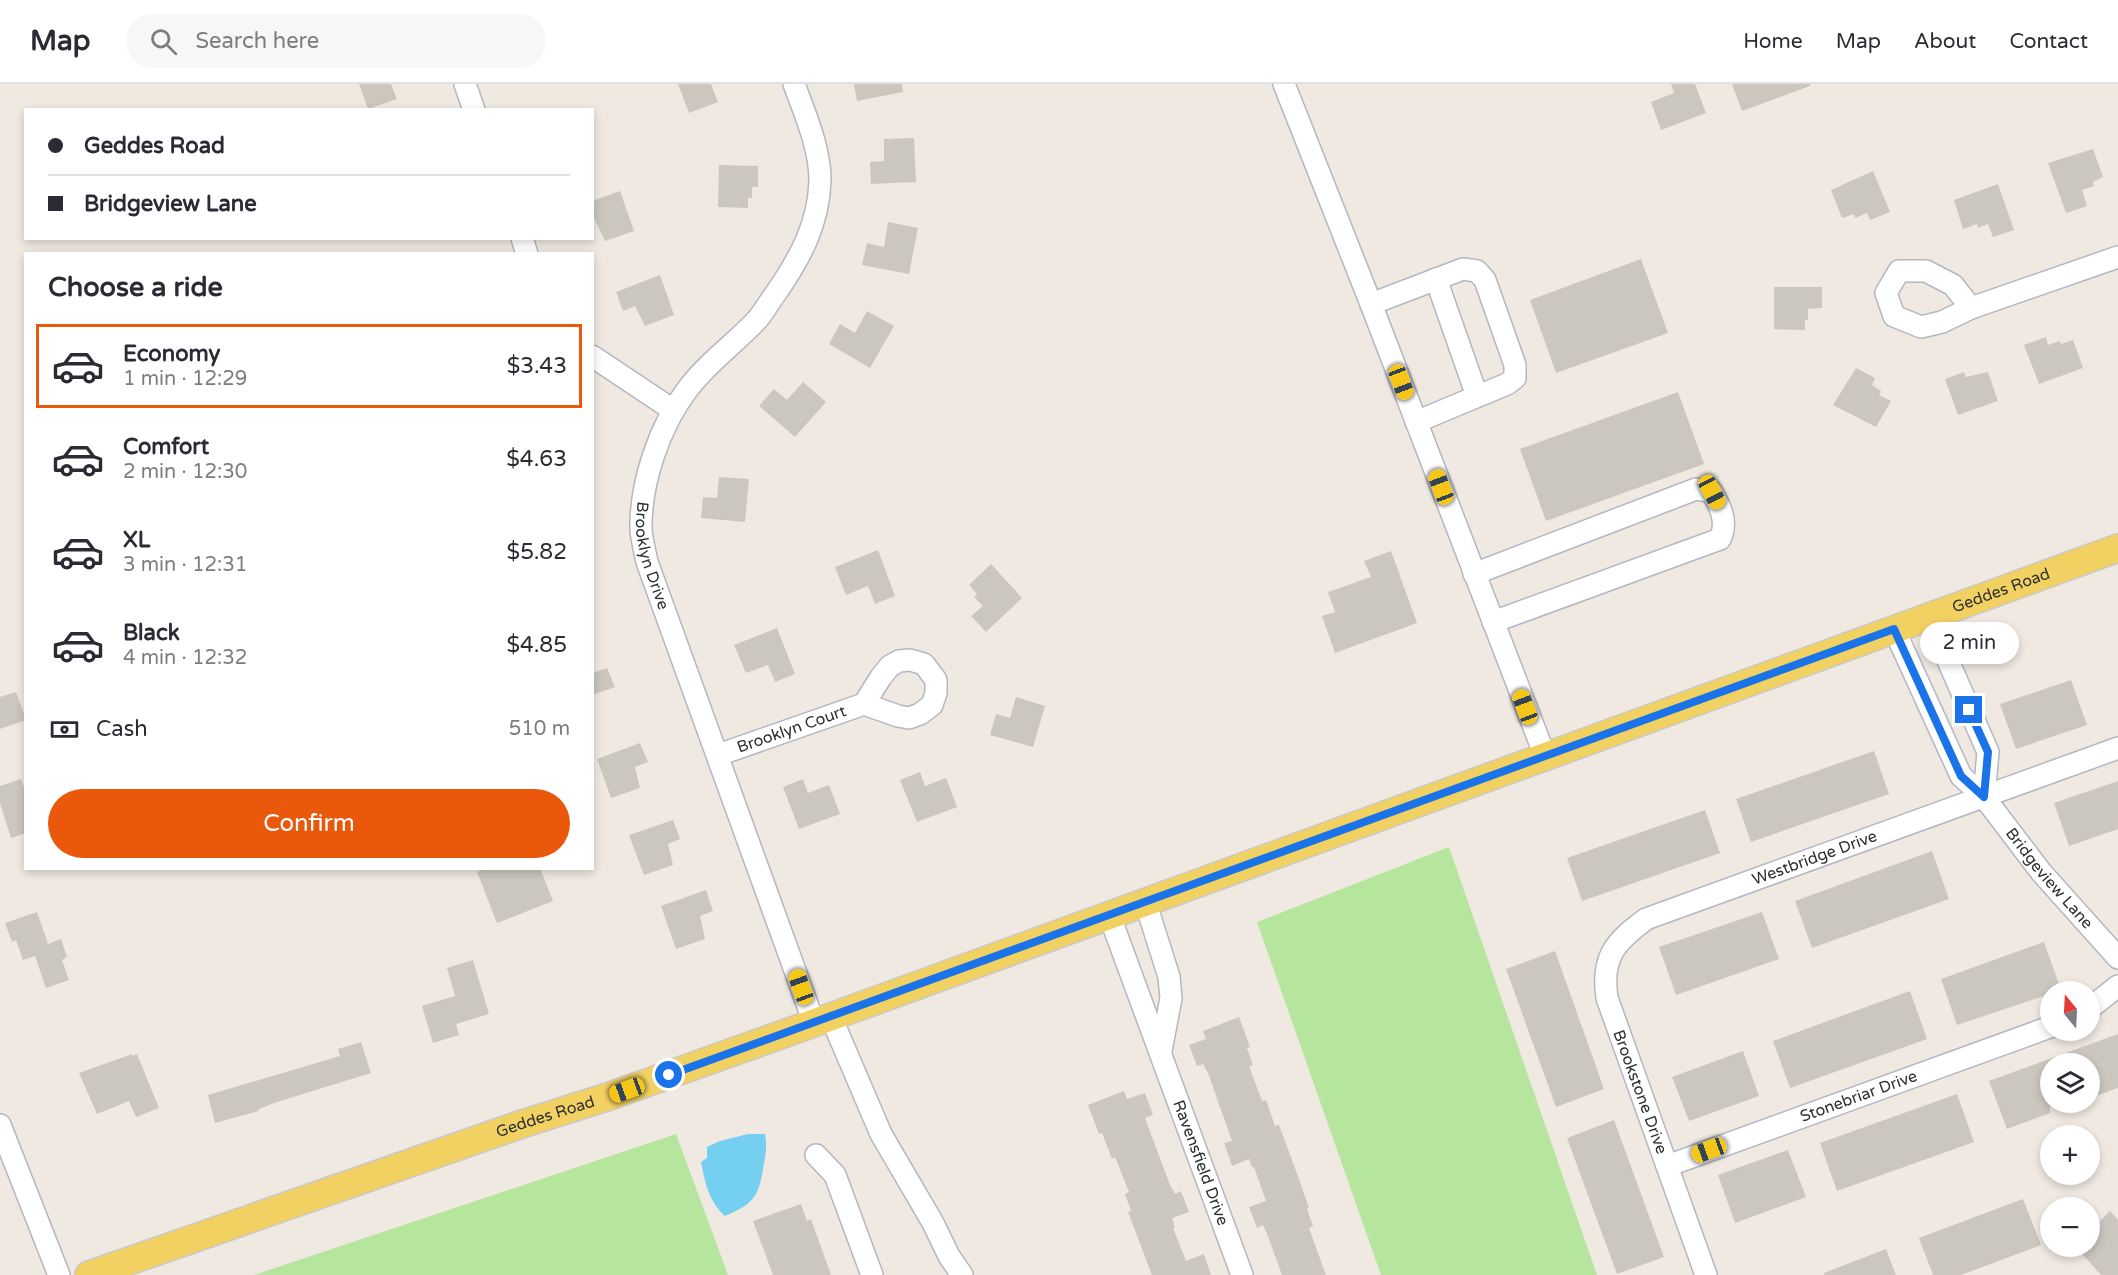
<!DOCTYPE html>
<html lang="en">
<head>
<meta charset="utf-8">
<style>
  body { margin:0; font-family:"Varela Round",sans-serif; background:#f7f7f7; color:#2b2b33; height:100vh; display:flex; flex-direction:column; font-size:22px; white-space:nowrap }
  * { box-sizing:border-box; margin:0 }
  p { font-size:20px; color:#7c7c81 }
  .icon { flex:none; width:33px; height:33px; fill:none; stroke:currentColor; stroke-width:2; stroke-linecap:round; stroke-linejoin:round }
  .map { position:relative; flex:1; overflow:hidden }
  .side { position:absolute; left:24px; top:168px; width:570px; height:618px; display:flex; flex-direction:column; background:#fff; border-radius:0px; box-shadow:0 3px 9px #0003 }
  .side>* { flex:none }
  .hud { position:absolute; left:24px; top:24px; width:570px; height:132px; border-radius:0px; box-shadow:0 3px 9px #0003; display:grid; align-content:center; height:132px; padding:0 24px; background:#fff }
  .needle { width:39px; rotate:342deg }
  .tools { position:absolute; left:2040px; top:897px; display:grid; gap:12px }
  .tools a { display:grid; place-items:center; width:60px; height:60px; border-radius:50%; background:#fff; box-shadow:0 3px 9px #0003; font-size:30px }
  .end { position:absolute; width:27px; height:27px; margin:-14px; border:8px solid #1a73e8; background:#fff; box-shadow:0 0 0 3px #fff }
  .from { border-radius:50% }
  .bubble { position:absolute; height:42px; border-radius:21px; background:#fff; box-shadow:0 3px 9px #0003; font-size:20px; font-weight:600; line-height:42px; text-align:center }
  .car { position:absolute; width:18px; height:36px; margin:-18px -9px; border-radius:8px; box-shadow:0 0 4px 2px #0007; background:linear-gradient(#f5c518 24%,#345 0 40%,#f5c518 0 76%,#345 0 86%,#f5c518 0) }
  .hud b { display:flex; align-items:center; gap:21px; height:57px; font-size:22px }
  .hud b+b { border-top:2px solid #e1e1e2 }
  .hud i { width:15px; height:15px; background:#2b2b33 }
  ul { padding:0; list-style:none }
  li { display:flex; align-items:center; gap:18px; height:84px; margin:0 12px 9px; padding:0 12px; border:3px solid transparent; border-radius:0px }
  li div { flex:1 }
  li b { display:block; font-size:22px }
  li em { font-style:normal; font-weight:600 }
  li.selected { border-color:#ea580c }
  li>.icon { width:54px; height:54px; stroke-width:1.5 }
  h2 { padding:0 24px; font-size:27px; line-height:72px }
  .pay { display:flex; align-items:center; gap:15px; height:66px; padding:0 24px; font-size:22px }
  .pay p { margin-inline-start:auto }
  .button { display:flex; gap:12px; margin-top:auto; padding:12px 24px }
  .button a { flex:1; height:69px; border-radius:36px; background:#ea580c; color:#fff; font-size:24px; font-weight:600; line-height:69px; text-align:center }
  header { display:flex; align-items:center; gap:36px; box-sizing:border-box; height:84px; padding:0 30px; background:#fff; border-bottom:2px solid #e1e1e2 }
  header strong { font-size:28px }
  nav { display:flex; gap:33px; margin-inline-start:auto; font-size:21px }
  .search { width:420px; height:54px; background:#f7f7f7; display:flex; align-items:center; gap:15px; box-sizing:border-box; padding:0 21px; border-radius:33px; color:#7c7c81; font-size:22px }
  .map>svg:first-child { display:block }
  .green { fill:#b6e59e }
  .water { fill:#75cff0 }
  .building { fill:#cbc7bf }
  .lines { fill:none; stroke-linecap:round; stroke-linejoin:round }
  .minor-casing { stroke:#b4b7c1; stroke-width:24 }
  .major-casing { stroke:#c9c9c9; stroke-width:30 }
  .minor { stroke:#fff; stroke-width:21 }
  .major { stroke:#f2d163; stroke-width:27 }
  .route { stroke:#1a73e8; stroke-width:8 }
  .labels { text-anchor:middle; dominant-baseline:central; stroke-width:4.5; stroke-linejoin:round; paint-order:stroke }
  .street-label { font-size:16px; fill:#2e2e2e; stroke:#fff }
</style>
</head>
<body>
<header>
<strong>Map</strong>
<div class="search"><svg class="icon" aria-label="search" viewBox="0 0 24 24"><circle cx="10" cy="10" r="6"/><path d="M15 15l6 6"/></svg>Search here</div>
<nav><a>Home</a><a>Map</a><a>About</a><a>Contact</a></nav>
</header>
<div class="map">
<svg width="2118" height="1191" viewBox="0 0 2118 1191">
  <rect width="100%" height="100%" fill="#efe9e1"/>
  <g class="green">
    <polygon points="1449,763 1597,1191 1381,1191 1257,838"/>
    <polygon points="676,1050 728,1191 254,1191"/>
  </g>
  <path class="water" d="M 748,1050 L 765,1050 C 767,1060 766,1069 764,1079 C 759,1111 756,1119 725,1132 C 709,1118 705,1098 701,1078 L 707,1074 L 707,1063 L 720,1057 Z"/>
  <g class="building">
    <polygon points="359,0 391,0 397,15 368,25"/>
    <polygon points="678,0 711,0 718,18 689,29"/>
    <polygon points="854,0 902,0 903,8 857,17"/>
    <polygon points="1671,0 1695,0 1706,29 1661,46 1651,18 1674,9"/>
    <polygon points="1732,0 1810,0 1810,2 1742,27"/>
    <polygon points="914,54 916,98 871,100 870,78 884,77 884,55"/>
    <polygon points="2093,65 2103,93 2093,98 2094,102 2082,106 2087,122 2066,129 2048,79"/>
    <polygon points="719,81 758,82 758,103 752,103 752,114 748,114 748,124 718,123"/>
    <polygon points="1873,87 1890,128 1870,136 1867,129 1855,134 1854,130 1842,134 1831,106"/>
    <polygon points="1998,100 2014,146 1993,153 1988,140 1978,144 1977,140 1963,145 1954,116"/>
    <polygon points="620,107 634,147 605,157 592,130 592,117"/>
    <polygon points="888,138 918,144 909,190 862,181 867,159 884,163"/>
    <polygon points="1641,175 1668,249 1556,289 1530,216"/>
    <polygon points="660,191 674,231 645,242 635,222 623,227 616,208"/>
    <polygon points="1774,203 1822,203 1822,224 1808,225 1808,236 1805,236 1805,246 1774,245"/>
    <polygon points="867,227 894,242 870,284 829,260 840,240 855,249"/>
    <polygon points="2046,253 2048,261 2060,257 2061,260 2073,256 2083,284 2039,300 2024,261"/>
    <polygon points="1856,284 1875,294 1872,301 1881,307 1879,311 1891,317 1876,343 1833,321"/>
    <polygon points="1964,288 1966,293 1988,288 1998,317 1958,331 1945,295"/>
    <polygon points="803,298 826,318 795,353 759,322 774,305 787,316"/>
    <polygon points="1678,308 1704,380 1546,437 1520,365"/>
    <polygon points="719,393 749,395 745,438 701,434 703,413 717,414"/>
    <polygon points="878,466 895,512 875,520 868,502 846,511 835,483"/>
    <polygon points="1391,467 1417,539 1335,569 1322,532 1335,528 1328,508 1371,493 1364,477"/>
    <polygon points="991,480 1022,514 986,548 971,532 983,522 974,513 977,510 969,501"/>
    <polygon points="777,544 795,590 775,598 768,581 746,589 734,561"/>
    <polygon points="607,584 615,603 592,611 592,589"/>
    <polygon points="2071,596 2087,641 2016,665 2000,620"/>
    <polygon points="16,608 26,636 0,645 0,613"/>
    <polygon points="1016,613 1045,622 1033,663 990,651 996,630 1010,634"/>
    <polygon points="640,659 648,678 635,683 640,704 611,714 597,675"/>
    <polygon points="1874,667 1889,710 1751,758 1736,715"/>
    <polygon points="920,688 925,702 946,694 957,723 917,738 900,696"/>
    <polygon points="21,695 26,709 26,749 11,754 0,719 0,702"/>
    <polygon points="803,695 808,709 829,701 840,730 799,745 783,703"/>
    <polygon points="2118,697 2118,745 2069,762 2054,719"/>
    <polygon points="1705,726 1720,769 1582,817 1567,774"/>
    <polygon points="673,736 680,755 668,760 673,781 644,791 629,751"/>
    <polygon points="1932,767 1949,815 1812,864 1795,817"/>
    <polygon points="487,784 540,784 553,817 497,839 477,788"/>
    <polygon points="706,806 713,827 700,832 705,855 676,865 661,822"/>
    <polygon points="37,828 48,860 61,855 67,873 62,876 69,896 46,904 35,872 23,876 16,856 12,858 5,839"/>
    <polygon points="1762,828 1779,875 1676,911 1659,863"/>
    <polygon points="2044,858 2061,906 2050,908 2050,910 1957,941 1941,895"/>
    <polygon points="1555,867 1604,1005 1556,1023 1506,885"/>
    <polygon points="473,876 489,930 456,940 459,951 433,959 422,922 455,912 447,884"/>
    <polygon points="1910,907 1927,955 1790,1004 1773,957"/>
    <polygon points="1239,933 1250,963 1247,964 1253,981 1249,982 1262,1017 1266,1016 1275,1042 1279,1041 1299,1095 1309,1124 1307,1125 1313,1142 1309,1144 1326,1191 1282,1191 1267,1150 1263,1141 1257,1144 1249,1123 1266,1117 1254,1083 1252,1083 1249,1075 1232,1082 1224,1059 1232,1057 1208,989 1203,980 1197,982 1189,961 1206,955 1203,947"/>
    <polygon points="2118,950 2118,1004 2090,1014 2090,980 2050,980 2050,1029 2007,1045 1989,997"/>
    <polygon points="361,958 371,989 277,1018 259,1025 259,1027 215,1039 208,1011 340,972 338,965"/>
    <polygon points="1743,967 1759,1012 1689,1037 1672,993"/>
    <polygon points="132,970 132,972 137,970 159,1024 136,1033 129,1017 97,1030 79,989"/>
    <polygon points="1124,1007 1127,1015 1145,1009 1153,1031 1145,1034 1170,1101 1175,1110 1181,1107 1189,1128 1172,1134 1175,1144 1173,1144 1186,1177 1204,1170 1211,1191 1152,1191 1128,1128 1131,1127 1125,1110 1129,1108 1115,1073 1112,1075 1102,1049 1099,1050 1088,1021"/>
    <polygon points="1957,1010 1974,1058 1837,1107 1820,1059"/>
    <polygon points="1614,1036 1664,1173 1617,1190 1567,1054"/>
    <polygon points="1788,1066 1806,1113 1735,1139 1718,1091"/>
    <polygon points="2023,1115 2041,1161 1961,1191 1933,1191 1919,1154"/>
    <polygon points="801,1120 807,1137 811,1135 831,1191 773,1191 753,1137"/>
    <polygon points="2110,1127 2118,1136 2118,1191 2101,1191 2075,1162 2090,1162 2090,1147"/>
    <polygon points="1886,1165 1896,1191 1824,1191 1824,1189"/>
  </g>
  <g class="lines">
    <defs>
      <g id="minor">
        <polyline points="465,0 474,26"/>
        <path id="s1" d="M 794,0 C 805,30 820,64 820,96 C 819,140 800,174 776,209 C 769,218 763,230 755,238 C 733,261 706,280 687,306 C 659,343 640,400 641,446 C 642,457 645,468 647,478 L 814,939"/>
        <polyline points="1284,0 1371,220 1545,672"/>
        <polyline points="522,154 527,170"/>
        <polyline points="1436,195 1477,312"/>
        <polyline points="1371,220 1463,185 1477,187 1485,196 1515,281 1515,294 1507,300 1416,338"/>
        <polyline points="1971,224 1953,201 1926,187 1899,187 1886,209 1894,232 1921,243 1942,238 1971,224 2118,173"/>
        <polyline points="592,272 673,326"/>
        <path d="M 1474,490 L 1696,405 L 1712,408 C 1721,424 1728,438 1720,455 L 1493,538"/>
        <polyline points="1929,533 1988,668 1984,713"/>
        <path id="s2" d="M 1894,545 L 1961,692 L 1984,713 L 2041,788 L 2118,874"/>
        <path id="s3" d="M 718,671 L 864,620 L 881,593 L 890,582 L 899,577 L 910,576 L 924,580 L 936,596 L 936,609 L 932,621 L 920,630 L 909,634 L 898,632 L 864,620"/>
        <polyline points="1146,820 1169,893 1171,914 1161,967"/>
        <path id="s4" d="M 1110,833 L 1242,1191"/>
        <polyline points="2090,924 2118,902"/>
        <polyline points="831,933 881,1050 933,1139 949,1172 962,1191"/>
        <polyline points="0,1041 59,1191"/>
        <polyline points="816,1071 835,1091 872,1191"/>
        <path id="s5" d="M 1667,1082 L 2050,943"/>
        <path id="s6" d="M 1706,1191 L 1607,914 C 1601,873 1615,858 1646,835 L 2118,664"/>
      </g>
      <g id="major">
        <path id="s7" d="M 89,1191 L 522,1040 L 607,1013 L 814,939 L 2118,464"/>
      </g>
    </defs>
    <use href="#minor" class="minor-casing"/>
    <use href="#major" class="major-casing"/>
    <use href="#minor" class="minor"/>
    <use href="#major" class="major"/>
  </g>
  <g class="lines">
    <path class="route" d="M 669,991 C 1078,846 1485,693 1894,545 L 1961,692 L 1984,713 L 1988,668 L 1969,626"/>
  </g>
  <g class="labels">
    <g class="street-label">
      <text stroke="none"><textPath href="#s1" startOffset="532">Brooklyn Drive</textPath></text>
      <text stroke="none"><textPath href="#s7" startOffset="2031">Geddes Road</textPath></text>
      <text stroke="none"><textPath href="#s3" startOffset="78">Brooklyn Court</textPath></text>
      <text stroke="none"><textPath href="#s6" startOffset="568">Westbridge Drive</textPath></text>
      <text stroke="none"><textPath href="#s2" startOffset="297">Bridgeview Lane</textPath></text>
      <text transform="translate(1640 1008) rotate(70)">Brookstone Drive</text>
      <text stroke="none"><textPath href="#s5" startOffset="204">Stonebriar Drive</textPath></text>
      <text stroke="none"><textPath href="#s7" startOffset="483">Geddes Road</textPath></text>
      <text stroke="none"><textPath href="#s4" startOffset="262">Ravensfield Drive</textPath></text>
    </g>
  </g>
</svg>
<div class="tools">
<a><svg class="needle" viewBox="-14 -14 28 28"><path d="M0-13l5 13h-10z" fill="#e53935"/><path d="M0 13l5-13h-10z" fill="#7c7c81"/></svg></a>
<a><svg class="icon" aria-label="layers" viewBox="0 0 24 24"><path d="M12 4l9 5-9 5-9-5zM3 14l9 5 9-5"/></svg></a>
<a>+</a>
<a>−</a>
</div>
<i class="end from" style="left:669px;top:991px"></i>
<i class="end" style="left:1969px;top:626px"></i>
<div class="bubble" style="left:1920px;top:538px;width:99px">2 min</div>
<i class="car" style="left:1401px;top:298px;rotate:159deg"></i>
<i class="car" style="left:1441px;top:403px;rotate:339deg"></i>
<i class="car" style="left:1712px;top:408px;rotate:152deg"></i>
<i class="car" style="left:1525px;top:623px;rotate:339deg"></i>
<i class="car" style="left:801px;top:903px;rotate:340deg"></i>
<i class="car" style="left:627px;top:1006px;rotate:250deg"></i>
<i class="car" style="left:1709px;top:1066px;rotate:250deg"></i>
<div class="hud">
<b><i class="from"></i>Geddes Road</b>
<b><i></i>Bridgeview Lane</b>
</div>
<section class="side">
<h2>Choose a ride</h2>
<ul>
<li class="selected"><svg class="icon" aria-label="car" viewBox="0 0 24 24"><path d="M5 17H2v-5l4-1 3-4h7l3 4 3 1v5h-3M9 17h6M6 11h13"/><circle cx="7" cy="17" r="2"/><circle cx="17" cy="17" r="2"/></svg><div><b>Economy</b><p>1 min · 12:29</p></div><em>$3.43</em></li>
<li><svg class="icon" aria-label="car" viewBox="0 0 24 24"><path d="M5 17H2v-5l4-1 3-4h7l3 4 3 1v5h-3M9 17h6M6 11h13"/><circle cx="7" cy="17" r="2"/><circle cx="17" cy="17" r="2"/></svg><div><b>Comfort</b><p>2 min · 12:30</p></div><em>$4.63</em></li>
<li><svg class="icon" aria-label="car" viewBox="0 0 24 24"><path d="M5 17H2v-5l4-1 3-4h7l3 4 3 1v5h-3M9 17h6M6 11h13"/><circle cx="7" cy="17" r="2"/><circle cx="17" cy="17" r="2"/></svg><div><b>XL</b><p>3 min · 12:31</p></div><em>$5.82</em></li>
<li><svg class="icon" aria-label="car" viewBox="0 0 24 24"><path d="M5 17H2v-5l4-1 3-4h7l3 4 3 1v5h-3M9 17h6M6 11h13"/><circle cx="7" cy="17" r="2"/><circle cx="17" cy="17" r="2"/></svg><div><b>Black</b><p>4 min · 12:32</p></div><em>$4.85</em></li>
</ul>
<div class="pay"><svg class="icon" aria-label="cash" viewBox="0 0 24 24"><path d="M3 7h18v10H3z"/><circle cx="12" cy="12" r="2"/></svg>Cash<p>510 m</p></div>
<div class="button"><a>Confirm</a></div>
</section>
</div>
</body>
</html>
